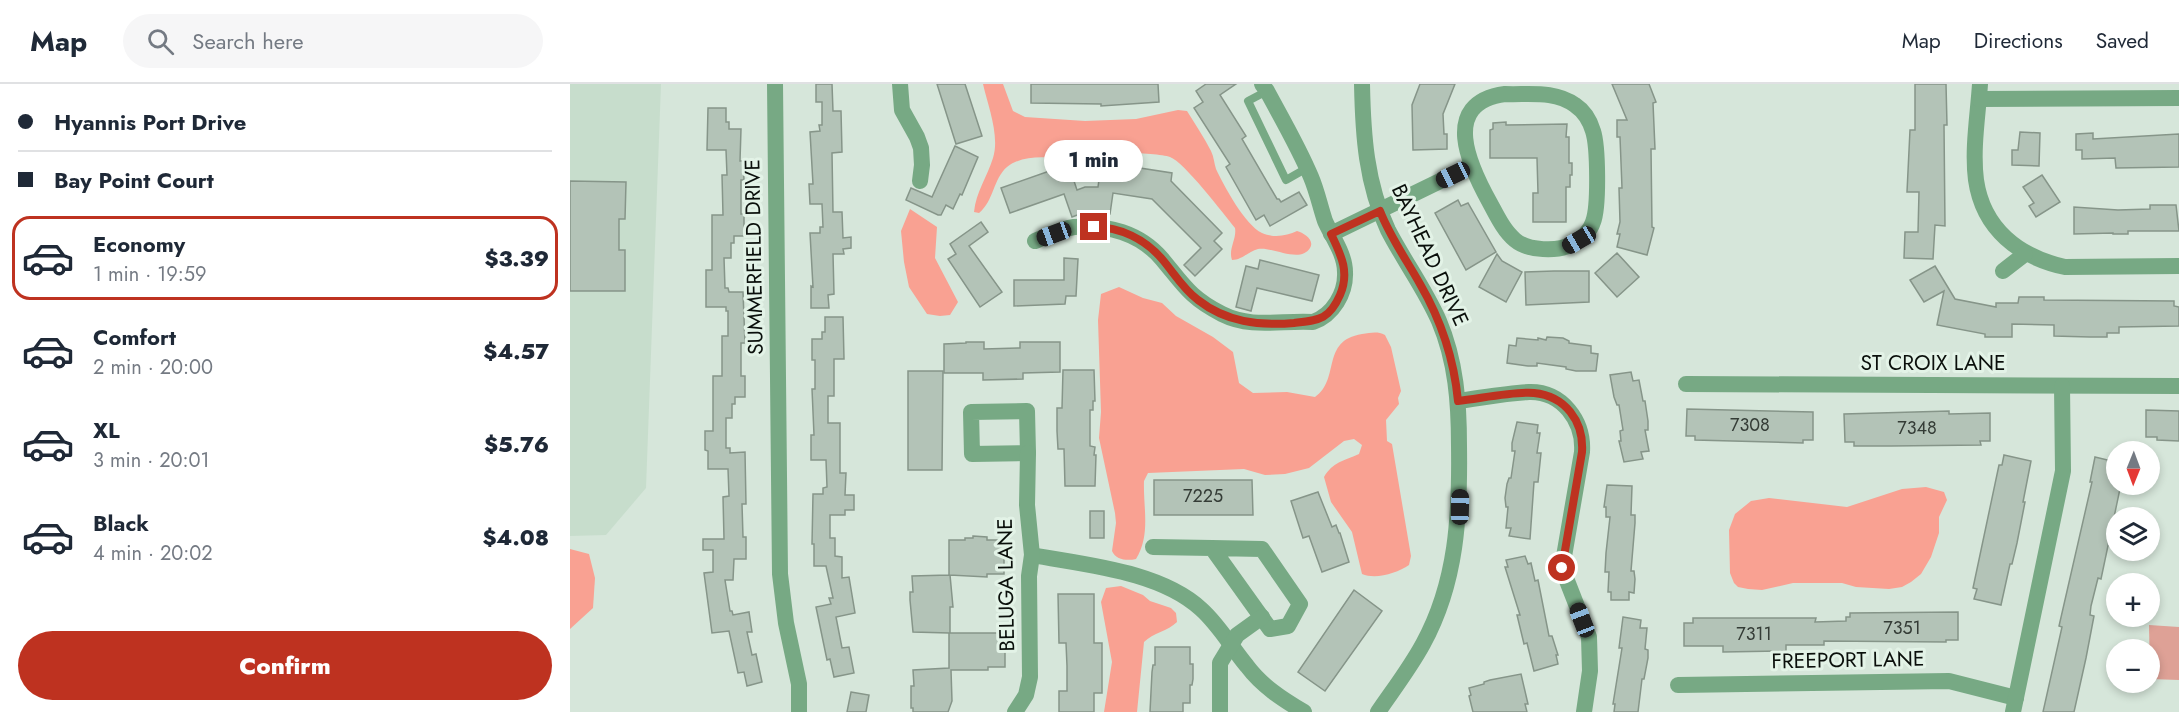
<!DOCTYPE html>
<html lang="en">
<head>
<meta charset="utf-8">
<style>
  body { margin:0; font-family:Jost,sans-serif; background:#f6f6f7; color:#1f2937; height:100vh; display:flex; flex-direction:column; font-size:22px; white-space:nowrap }
  * { box-sizing:border-box; margin:0 }
  p { font-size:20px; color:#747a83 }
  .icon { flex:none; width:33px; height:33px; fill:none; stroke:currentColor; stroke-width:2; stroke-linecap:round; stroke-linejoin:round }
  .map { position:relative; flex:1; overflow:hidden }
  .drawer { display:flex; flex-direction:column; background:#fff; width:570px }
  .drawer>* { flex:none }
  .top-card { display:grid; align-content:center; height:132px; padding:0 18px; background:#fff }
  .needle { width:39px; rotate:181deg }
  .fabs { position:absolute; left:1536px; top:357px; display:grid; gap:12px }
  .fabs a { display:grid; place-items:center; width:54px; height:54px; border-radius:50%; background:#fff; box-shadow:0 3px 9px #0003; font-size:30px }
  .end { position:absolute; width:27px; height:27px; margin:-14px; border:8px solid #be3220; background:#fff; box-shadow:0 0 0 3px #fff }
  .from { border-radius:50% }
  .bubble { position:absolute; height:42px; border-radius:21px; background:#fff; box-shadow:0 3px 9px #0003; font-size:20px; font-weight:800; line-height:42px; text-align:center }
  .car { position:absolute; width:18px; height:36px; margin:-18px -9px; border-radius:8px; box-shadow:0 0 4px 2px #0007; background:linear-gradient(#222 24%,#8ab4d8 0 40%,#222 0 76%,#8ab4d8 0 86%,#222 0) }
  .top-card b { display:flex; align-items:center; gap:21px; height:57px; font-size:22px }
  .top-card b+b { border-top:2px solid #e0e1e3 }
  .top-card i { width:15px; height:15px; background:#1f2937 }
  ul { padding:0; list-style:none }
  li { display:flex; align-items:center; gap:18px; height:84px; margin:0 12px 9px; padding:0 6px; border:3px solid transparent; border-radius:18px }
  li div { flex:1 }
  li b { display:block; font-size:22px }
  li em { font-style:normal; font-weight:800 }
  li.current { border-color:#be3220 }
  li>.icon { width:54px; height:54px; stroke-width:1.5 }
  .cta { display:flex; gap:12px; margin-top:auto; padding:12px 18px }
  .cta a { flex:1; height:69px; border-radius:36px; background:#be3220; color:#fff; font-size:24px; font-weight:800; line-height:69px; text-align:center }
  header { display:flex; align-items:center; gap:36px; box-sizing:border-box; height:84px; padding:0 30px; background:#fff; border-bottom:2px solid #e0e1e3 }
  header strong { font-size:28px }
  nav { display:flex; gap:33px; margin-inline-start:auto; font-size:21px }
  .search { width:420px; height:54px; background:#f6f6f7; display:flex; align-items:center; gap:15px; box-sizing:border-box; padding:0 21px; border-radius:33px; color:#747a83; font-size:22px }
  main { display:flex; flex:1; min-height:0 }
  .map>svg:first-child { display:block }
  .built { fill:#c7ddcc }
  .green { fill:#dea196 }
  .water { fill:#f9a192 }
  .building { fill:#b3c3b7; stroke:#869589; stroke-width:1.5 }
  .lines { fill:none; stroke-linecap:round; stroke-linejoin:round }
  .service { stroke:#77a984; stroke-width:8 }
  .minor { stroke:#77a984; stroke-width:16 }
  .route { stroke:#be3220; stroke-width:8 }
  .labels { text-anchor:middle; dominant-baseline:central; stroke-width:6; stroke-linejoin:round; paint-order:stroke }
  .number-label { font-size:18px; fill:#343c36 }
  .street-label { font-size:21px; fill:#0a0f0b; stroke:#e3f3e7 }
</style>
</head>
<body>
<header>
<strong>Map</strong>
<div class="search"><svg class="icon" aria-label="search" viewBox="0 0 24 24"><circle cx="10" cy="10" r="6"/><path d="M15 15l6 6"/></svg>Search here</div>
<nav><a>Map</a><a>Directions</a><a>Saved</a></nav>
</header>
<main>
<section class="drawer">
<div class="top-card">
<b><i class="from"></i>Hyannis Port Drive</b>
<b><i></i>Bay Point Court</b>
</div>
<ul>
<li class="current"><svg class="icon" aria-label="car" viewBox="0 0 24 24"><path d="M5 17H2v-5l4-1 3-4h7l3 4 3 1v5h-3M9 17h6M6 11h13"/><circle cx="7" cy="17" r="2"/><circle cx="17" cy="17" r="2"/></svg><div><b>Economy</b><p>1 min · 19:59</p></div><em>$3.39</em></li>
<li><svg class="icon" aria-label="car" viewBox="0 0 24 24"><path d="M5 17H2v-5l4-1 3-4h7l3 4 3 1v5h-3M9 17h6M6 11h13"/><circle cx="7" cy="17" r="2"/><circle cx="17" cy="17" r="2"/></svg><div><b>Comfort</b><p>2 min · 20:00</p></div><em>$4.57</em></li>
<li><svg class="icon" aria-label="car" viewBox="0 0 24 24"><path d="M5 17H2v-5l4-1 3-4h7l3 4 3 1v5h-3M9 17h6M6 11h13"/><circle cx="7" cy="17" r="2"/><circle cx="17" cy="17" r="2"/></svg><div><b>XL</b><p>3 min · 20:01</p></div><em>$5.76</em></li>
<li><svg class="icon" aria-label="car" viewBox="0 0 24 24"><path d="M5 17H2v-5l4-1 3-4h7l3 4 3 1v5h-3M9 17h6M6 11h13"/><circle cx="7" cy="17" r="2"/><circle cx="17" cy="17" r="2"/></svg><div><b>Black</b><p>4 min · 20:02</p></div><em>$4.08</em></li>
</ul>
<div class="cta"><a>Confirm</a></div>
</section>
<div class="map">
<svg width="1609" height="628" viewBox="0 0 1609 628">
  <rect width="100%" height="100%" fill="#d6e6da"/>
  <polygon class="built" points="0,0 91,0 76,404 36,451 0,452"/>
  <polygon class="green" points="1579,541 1609,543 1609,596 1580,595"/>
  <g class="water">
    <path d="M 413,0 L 433,0 L 443,27 L 455,33 L 515,37 L 566,35 L 608,26 L 617,27 C 625,40 634,53 641,67 C 644,73 644,79 646,85 C 654,102 675,141 692,149 C 703,154 717,152 727,147 C 734,149 745,156 740,164 C 730,180 702,162 688,165 C 679,167 672,176 662,176 C 658,165 667,155 665,144 C 653,129 614,78 600,73 C 590,69 543,68 532,70 C 527,71 523,73 518,74 C 493,78 460,65 437,83 C 423,95 424,117 409,129 L 404,128 C 406,108 417,93 423,74 C 430,52 418,22 413,0 Z"/>
    <polygon points="340,125 367,143 365,174 388,218 380,231 370,232 357,230 339,203 334,178 331,147"/>
    <path d="M 549,203 L 573,214 L 592,219 L 606,232 L 643,253 L 663,268 L 669,299 L 683,309 L 717,308 L 745,313 C 771,295 750,257 792,250 C 801,249 807,247 815,251 L 821,263 L 831,307 L 828,314 L 829,320 L 816,336 L 817,357 L 822,360 L 841,472 L 839,481 C 827,489 806,496 792,490 L 782,448 L 761,418 L 754,393 C 763,378 773,377 789,370 L 792,361 L 784,355 L 774,357 L 739,384 L 715,390 L 695,391 L 674,385 L 578,389 L 574,397 C 573,423 581,451 566,475 C 557,477 546,476 542,467 L 546,439 L 545,429 L 529,354 L 531,328 L 528,236 L 531,210 Z"/>
    <polygon points="1356,403 1374,408 1377,416 1369,433 1369,449 1361,473 1351,490 1341,498 1332,503 1319,505 1286,503 1272,499 1223,499 1192,506 1178,505 1168,503 1164,499 1160,489 1159,446 1165,430 1181,417 1199,414 1277,423 1332,405"/>
    <polygon points="0,465 19,470 25,494 23,524 0,545"/>
    <path d="M 551,502 L 573,511 L 580,517 L 601,524 L 606,529 L 607,538 C 598,547 583,549 574,558 L 567,628 L 534,628 L 542,578 L 531,518 L 536,504 Z"/>
  </g>
  <g class="building">
    <polygon points="246,0 262,0 263,27 271,27 272,68 262,69 263,128 272,128 273,154 281,153 281,164 273,165 274,170 263,170 264,210 258,211 259,224 241,224 241,202 243,203 240,149 250,149 250,143 253,143 252,120 240,120 239,100 243,100 240,48 250,47 249,41 252,41 252,18 246,18"/>
    <polygon points="367,0 395,0 412,52 386,60"/>
    <polygon points="461,0 588,0 589,18 531,22 531,20 461,19"/>
    <polygon points="636,0 666,0 650,11 676,52 672,55 707,115 709,115 711,118 729,108 737,121 700,142 694,131 686,136 656,83 660,80 624,24 633,18 626,7"/>
    <polygon points="850,0 885,0 873,30 874,50 877,50 877,65 843,66 842,21"/>
    <polygon points="1042,0 1079,0 1086,18 1083,19 1085,65 1081,65 1082,143 1084,144 1077,171 1047,163 1050,150 1047,150 1050,138 1049,104 1052,104 1050,53 1047,53 1047,36 1057,36"/>
    <polygon points="1345,0 1376,0 1377,41 1374,41 1375,142 1365,141 1363,175 1334,174 1335,148 1348,148 1349,108 1337,108 1340,46 1345,46"/>
    <polygon points="138,24 156,24 156,38 159,38 159,45 171,45 170,77 173,77 174,96 171,96 171,130 174,130 174,152 164,152 164,159 161,159 161,174 154,174 155,204 158,204 159,208 173,208 175,259 171,259 171,292 175,292 175,313 165,313 165,320 162,320 162,334 156,334 156,364 160,364 160,369 175,368 176,420 172,420 173,453 176,453 176,475 164,475 163,496 155,496 160,527 162,527 163,531 179,528 182,548 177,548 182,571 186,570 192,598 177,602 174,588 168,589 159,547 142,549 134,489 143,488 143,466 133,466 133,455 154,455 153,413 159,412 158,385 138,385 138,367 135,366 135,347 143,347 143,292 152,292 152,252 158,252 158,227 156,227 156,223 136,223 136,186 142,186 142,131 153,131 152,91 157,91 156,66 137,66"/>
    <polygon points="936,38 936,41 997,40 996,53 999,53 999,79 1002,79 1002,91 1000,91 1000,103 996,103 996,138 963,138 963,109 968,109 967,74 920,74 920,46 923,45 923,39"/>
    <polygon points="1450,48 1470,49 1469,82 1442,81 1442,66 1448,66"/>
    <polygon points="1523,49 1523,55 1609,50 1609,83 1546,84 1545,74 1512,75 1512,66 1506,66 1506,50"/>
    <polygon points="385,62 408,73 392,111 390,110 383,125 376,121 371,131 368,131 336,116 341,104 362,113"/>
    <polygon points="544,80 602,89 601,97 652,149 644,157 652,165 625,192 614,181 631,164 582,115 543,109 540,130 518,127 502,133 494,110 440,129 431,104 488,84 491,92 501,88 507,106 515,103 528,103 530,88 542,90"/>
    <polygon points="1472,91 1490,118 1466,133 1459,122 1464,119 1453,103"/>
    <polygon points="0,97 56,98 55,135 49,135 49,166 55,166 55,207 0,207"/>
    <polygon points="888,116 891,122 898,119 926,168 896,186 865,129"/>
    <polygon points="1580,121 1606,121 1609,147 1558,147 1558,150 1543,150 1543,149 1504,150 1504,123 1548,126 1580,125"/>
    <polygon points="411,138 418,148 399,162 432,208 410,223 378,175 386,170 380,160"/>
    <polygon points="1047,169 1069,193 1047,213 1025,189"/>
    <polygon points="927,170 932,177 952,188 936,218 909,203"/>
    <polygon points="494,174 508,175 506,212 496,212 495,220 444,222 444,196 494,196"/>
    <polygon points="690,176 749,191 742,217 687,204 681,227 666,223 676,182 688,185"/>
    <polygon points="1365,182 1385,215 1426,223 1426,219 1448,219 1449,213 1474,213 1474,216 1604,217 1604,222 1609,223 1609,242 1549,243 1549,249 1537,249 1537,253 1520,253 1484,252 1484,241 1442,240 1442,253 1415,253 1415,250 1367,241 1374,207 1354,218 1340,196"/>
    <polygon points="984,187 1019,187 1019,218 956,221 955,188"/>
    <polygon points="255,233 273,233 274,275 264,275 264,312 258,312 258,339 270,339 270,389 276,389 275,411 284,411 284,426 275,426 275,431 260,431 260,454 265,454 265,472 272,473 272,494 279,493 285,529 266,533 272,564 279,563 284,589 264,593 260,575 257,576 246,523 261,520 259,514 263,514 256,482 244,482 244,460 242,460 243,410 253,410 253,404 257,403 256,376 241,376 241,351 244,351 242,305 245,305 245,276 242,276 242,255 252,255 252,248 255,248"/>
    <polygon points="977,253 993,254 999,257 999,259 1021,262 1021,269 1028,270 1026,287 1006,287 996,285 996,283 967,279 967,282 958,282 937,279 939,261 946,262 947,254 968,256 968,254 976,256"/>
    <polygon points="396,258 414,258 414,265 450,264 450,258 490,258 490,288 453,289 453,295 413,296 413,289 374,289 374,260 396,259"/>
    <polygon points="493,286 524,286 525,317 523,317 523,326 520,326 520,362 525,363 524,371 526,371 525,402 495,402 494,365 488,365 487,347 487,324 492,324"/>
    <polygon points="338,287 373,287 372,386 338,386"/>
    <polygon points="1061,288 1063,297 1069,296 1073,317 1075,317 1078,337 1078,346 1075,346 1079,367 1071,368 1073,375 1054,378 1049,357 1051,357 1050,347 1053,346 1049,321 1047,321 1044,313 1040,291"/>
    <polygon points="1117,325 1243,328 1243,356 1233,356 1233,359 1125,356 1125,352 1116,352"/>
    <polygon points="1576,326 1609,327 1609,357 1587,356 1587,353 1576,353"/>
    <polygon points="1379,327 1379,330 1420,329 1420,357 1410,357 1411,361 1321,362 1284,362 1284,358 1275,358 1274,330"/>
    <polygon points="947,338 968,341 967,349 970,349 967,369 971,369 968,398 964,398 960,455 939,452 941,444 936,444 938,423 936,423 935,414 937,400 939,394 941,394 945,367 942,367 942,359"/>
    <polygon points="1434,371 1461,377 1453,418 1455,418 1447,459 1442,480 1440,480 1431,521 1404,515 1407,505 1403,504 1429,381 1432,381"/>
    <polygon points="1525,373 1546,378 1546,400 1551,400 1531,495 1528,494 1521,522 1520,531 1524,532 1516,574 1504,628 1473,628 1492,543 1489,542 1522,398 1520,398"/>
    <polygon points="584,396 682,396 683,431 584,431"/>
    <polygon points="1037,401 1062,402 1061,431 1065,431 1065,439 1061,487 1064,487 1065,495 1064,509 1059,508 1059,516 1041,516 1041,508 1038,508 1039,488 1035,488 1036,469 1040,433 1036,433 1036,423 1034,423"/>
    <polygon points="748,408 762,443 766,441 769,449 770,449 779,478 752,488 739,452 733,454 721,417"/>
    <rect x="520" y="427" width="14" height="27"/>
    <polygon points="403,452 417,453 417,456 434,456 434,490 417,490 417,493 380,491 383,523 380,523 380,549 435,549 435,583 418,583 418,586 381,586 382,617 378,628 343,628 343,624 341,624 341,602 344,602 343,586 379,584 379,549 343,548 340,516 340,508 343,508 342,492 379,491 379,456 395,456 395,454 403,454"/>
    <polygon points="955,472 958,480 961,479 965,497 968,496 979,552 982,552 988,571 986,571 988,580 964,587 957,559 954,560 947,531 950,531 935,483 938,483 936,476"/>
    <polygon points="784,506 812,527 755,607 728,588"/>
    <polygon points="488,510 524,510 524,559 532,559 532,609 524,609 524,628 489,628 489,607 497,607 497,582 496,559 489,559"/>
    <polygon points="1388,528 1388,556 1376,556 1376,558 1254,557 1254,561 1216,561 1216,567 1153,568 1153,562 1114,562 1114,539 1123,539 1123,534 1246,534 1245,538 1276,537 1276,533 1280,533 1280,529"/>
    <polygon points="1053,533 1071,536 1070,544 1077,544 1075,565 1078,566 1078,574 1074,595 1072,595 1068,628 1044,628 1045,620 1043,620 1052,564 1049,564"/>
    <polygon points="585,563 620,563 620,580 623,580 623,595 622,601 620,601 620,619 613,619 613,628 580,628 582,588 583,581 585,581"/>
    <polygon points="951,590 958,620 955,620 957,628 903,628 899,612 901,611 899,604 914,600 914,598 920,596"/>
    <polygon points="281,608 299,611 296,628 277,628"/>
  </g>
  <g class="lines">
    <polyline class="service" points="697,7 678,17 716,96 737,84"/>
    <g class="minor">
      <polyline points="205,0 210,490 216,539 229,600 229,628"/>
      <polyline points="330,0 332,26 347,53 351,64 352,81 350,97"/>
      <path d="M 792,0 C 793,51 796,99 818,146 C 834,177 855,205 869,237 C 886,277 889,319 889,362 C 890,431 887,498 853,560 C 840,584 823,606 808,628"/>
      <path d="M 1410,0 C 1408,31 1402,65 1406,96 C 1413,145 1449,173 1495,183 L 1609,182"/>
      <path d="M 935,10 C 959,11 984,6 1005,21 C 1014,27 1020,37 1023,47 C 1028,62 1029,123 1023,138 C 1020,148 1011,155 1002,160 C 988,168 958,167 945,156 C 934,147 927,132 920,119 C 900,83 869,19 935,10 Z"/>
      <polyline points="1409,15 1609,14"/>
      <polyline points="761,150 901,82"/>
      <path d="M 465,157 C 477,152 491,145 504,143 C 537,140 570,149 592,175 C 613,200 620,214 652,230 C 682,245 711,236 743,238 C 763,231 776,209 775,188 C 775,170 762,153 755,137 C 750,122 747,107 741,93 C 729,64 712,35 697,7 L 692,0"/>
      <polyline points="1433,187 1455,170"/>
      <polyline points="1116,300 1609,302"/>
      <path d="M 888,317 C 911,314 936,309 959,308 C 992,307 1014,337 1012,368 L 992,484 L 1019,553 L 1020,587 L 1014,628"/>
      <polygon points="457,327 458,369 402,370 401,328"/>
      <polyline points="583,463 642,464 700,545 718,542 730,520 692,465 642,464"/>
      <path d="M 462,471 C 515,481 590,487 631,525 C 650,542 661,563 677,582 C 692,602 712,615 734,628"/>
      <polyline points="1108,601 1379,597 1446,614"/>
      <polyline points="445,628 456,611 460,593 459,492 462,471 457,421 458,369"/>
      <polyline points="650,628 650,579 667,551 692,533"/>
      <polyline points="1443,628 1493,387 1492,302"/>
    </g>
  </g>
  <g class="lines">
    <path class="route" d="M 524,143 C 550,143 575,155 592,175 C 604,189 613,205 628,216 C 656,238 689,242 724,239 C 749,236 759,236 770,211 C 780,188 771,171 761,150 L 810,127 C 820,153 836,175 850,200 C 871,236 884,275 888,317 C 908,315 945,307 964,309 C 995,312 1014,337 1012,368 L 992,484"/>
  </g>
  <g class="labels">
    <g class="number-label">
      <text x="1180" y="341">7308</text>
      <text x="1347" y="344">7348</text>
      <text x="633" y="412">7225</text>
      <text x="1332" y="544">7351</text>
      <text x="1184" y="550">7311</text>
    </g>
    <g class="street-label">
      <text transform="translate(860 171) rotate(65)">BAYHEAD DRIVE</text>
      <text transform="translate(184 173) rotate(-91)">SUMMERFIELD DRIVE</text>
      <text x="1363" y="279">ST CROIX LANE</text>
      <text transform="translate(436 501) rotate(-91)">BELUGA LANE</text>
      <text transform="translate(1278 576) rotate(-1)">FREEPORT LANE</text>
    </g>
  </g>
</svg>
<div class="fabs">
<a><svg class="needle" viewBox="-14 -14 28 28"><path d="M0-13l5 13h-10z" fill="#e53935"/><path d="M0 13l5-13h-10z" fill="#747a83"/></svg></a>
<a><svg class="icon" aria-label="layers" viewBox="0 0 24 24"><path d="M12 4l9 5-9 5-9-5zM3 14l9 5 9-5"/></svg></a>
<a>+</a>
<a>−</a>
</div>
<i class="end from" style="left:992px;top:484px"></i>
<i class="end" style="left:524px;top:143px"></i>
<div class="bubble" style="left:474px;top:56px;width:99px">1 min</div>
<i class="car" style="left:883px;top:91px;rotate:244deg"></i>
<i class="car" style="left:484px;top:150px;rotate:250deg"></i>
<i class="car" style="left:1009px;top:156px;rotate:240deg"></i>
<i class="car" style="left:890px;top:423px;rotate:1deg"></i>
<i class="car" style="left:1012px;top:536px;rotate:339deg"></i>
</div>
</main>
</body>
</html>
